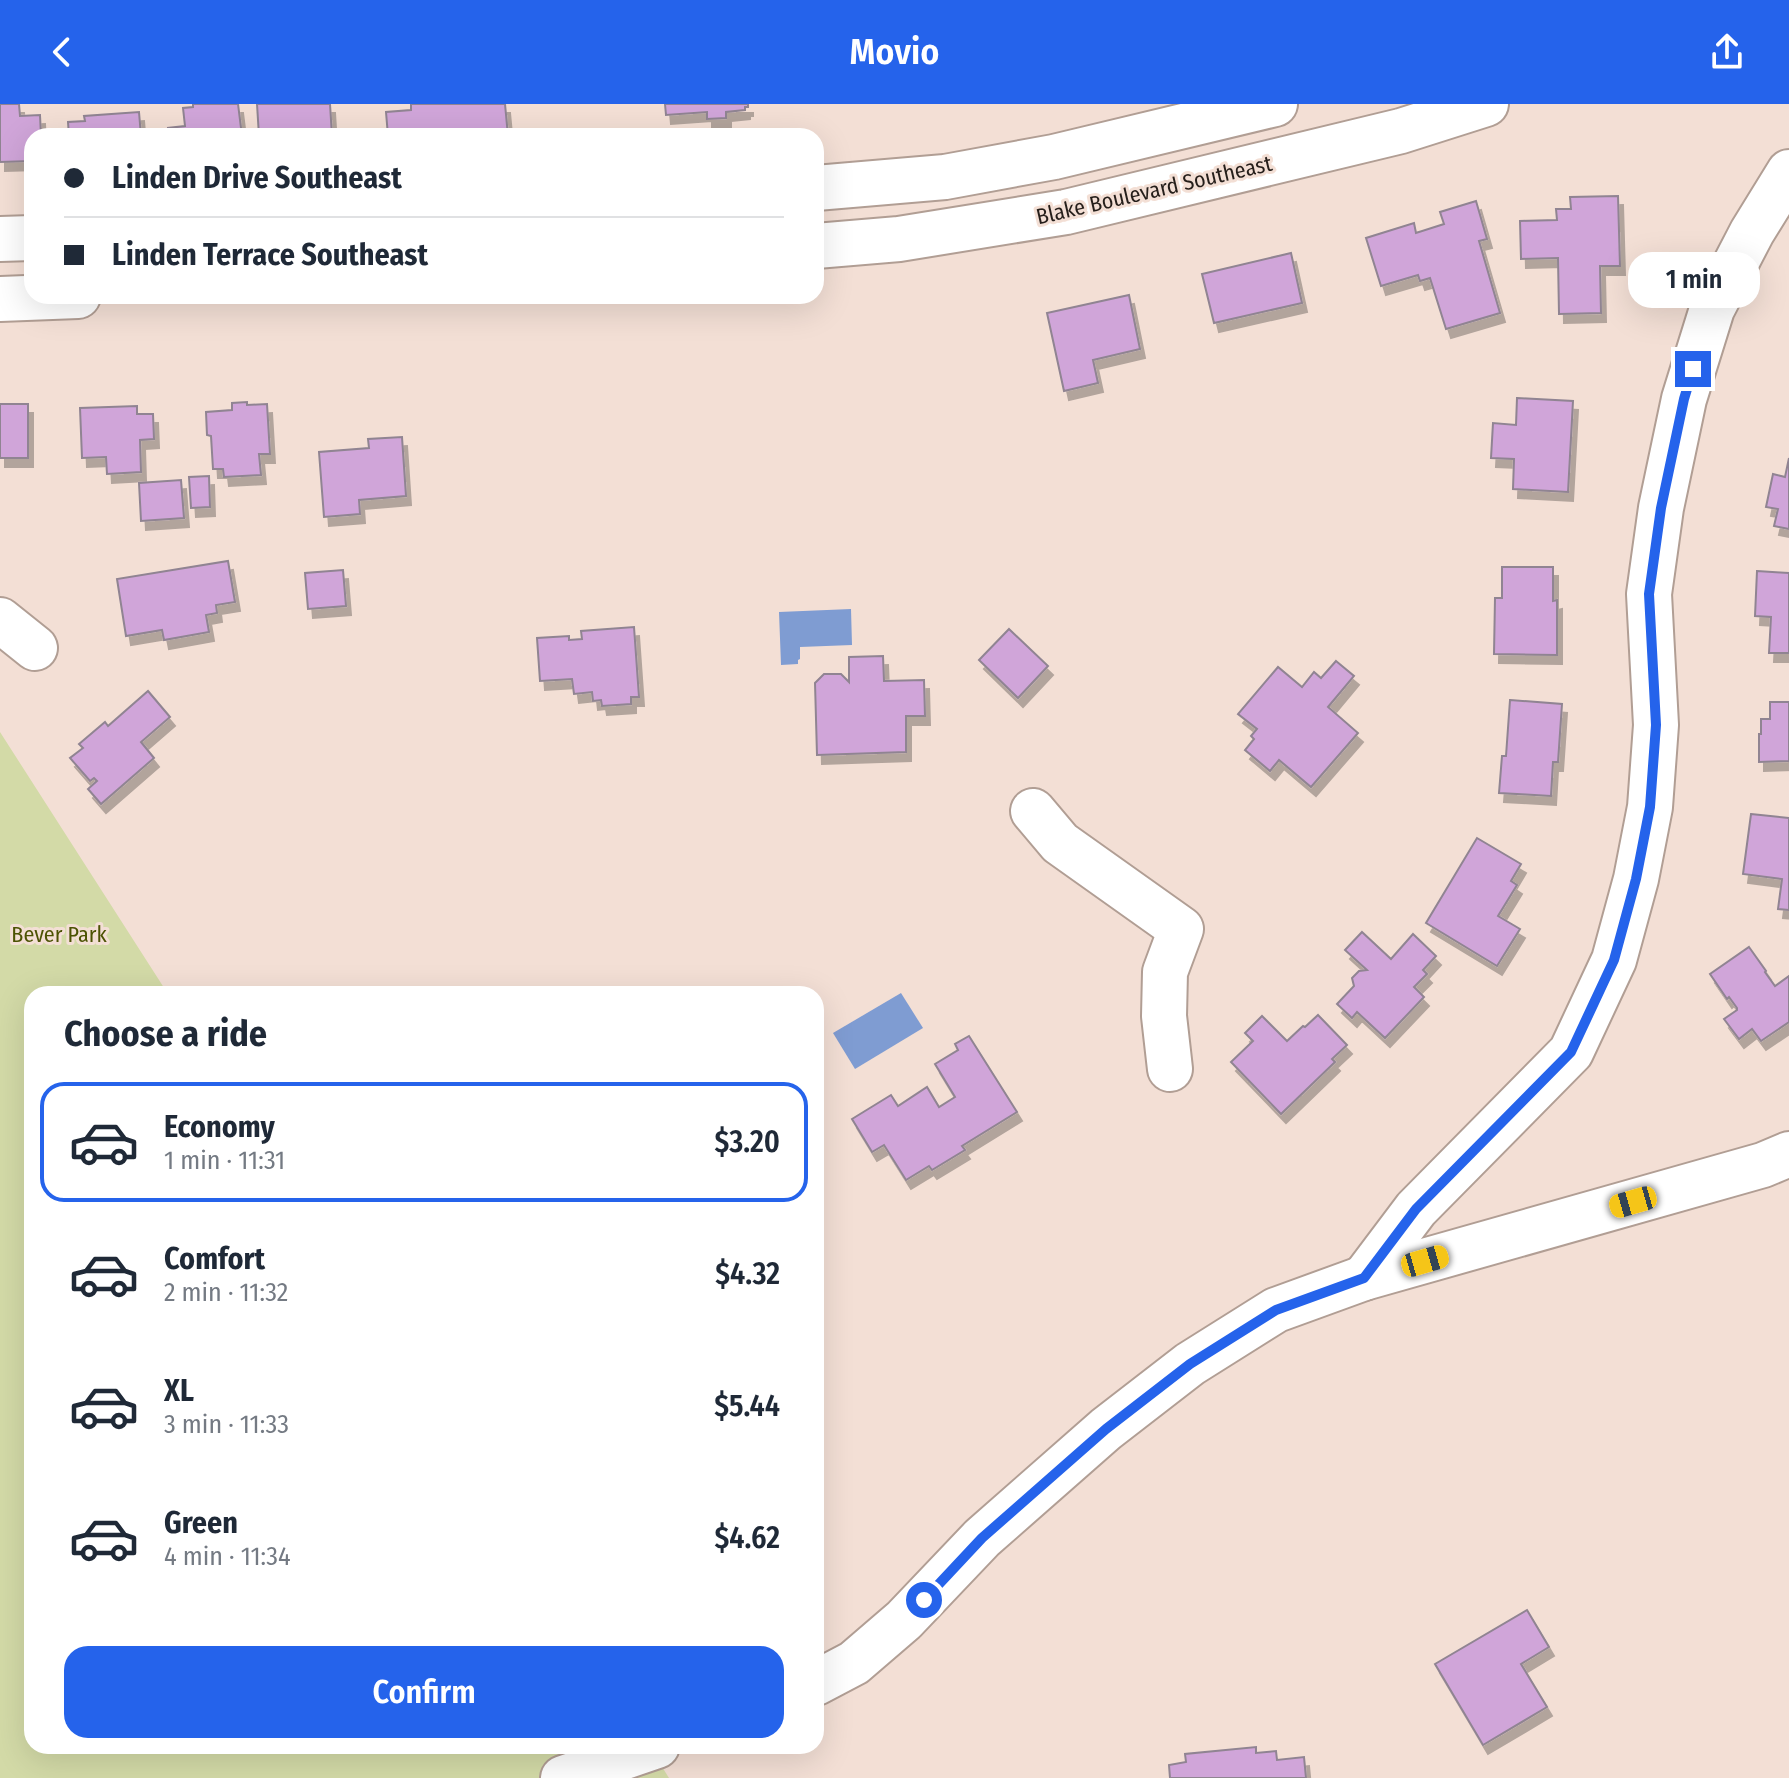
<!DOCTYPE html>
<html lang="en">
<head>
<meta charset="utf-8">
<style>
  body { margin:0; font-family:"Fira Sans Condensed",sans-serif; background:#f6f6f7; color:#1f2937; height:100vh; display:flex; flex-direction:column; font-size:30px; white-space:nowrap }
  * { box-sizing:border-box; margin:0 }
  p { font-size:26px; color:#747a83 }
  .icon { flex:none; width:44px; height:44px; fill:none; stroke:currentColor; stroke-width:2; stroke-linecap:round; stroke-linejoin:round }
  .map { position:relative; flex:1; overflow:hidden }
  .side { position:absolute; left:24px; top:882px; width:800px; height:768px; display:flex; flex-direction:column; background:#fff; border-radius:24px; box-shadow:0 8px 32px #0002 }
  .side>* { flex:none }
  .top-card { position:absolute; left:24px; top:24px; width:800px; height:176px; border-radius:24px; box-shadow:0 8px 32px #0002; display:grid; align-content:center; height:176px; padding:0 40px; background:#fff }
  .end { position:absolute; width:36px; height:36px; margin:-18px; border:10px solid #2563eb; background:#fff; box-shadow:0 0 0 4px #fff }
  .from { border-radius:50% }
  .bubble { position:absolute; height:56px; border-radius:24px; background:#fff; box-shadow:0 8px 32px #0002; font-size:26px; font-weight:600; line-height:56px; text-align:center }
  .car { position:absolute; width:24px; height:48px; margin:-24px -12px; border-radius:10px; box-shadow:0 0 6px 2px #0007; background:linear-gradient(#f5c518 24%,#345 0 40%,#f5c518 0 76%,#345 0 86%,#f5c518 0) }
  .top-card b { display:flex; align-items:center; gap:28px; height:76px; font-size:30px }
  .top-card b+b { border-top:2px solid #e0e1e3 }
  .top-card i { width:20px; height:20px; background:#1f2937 }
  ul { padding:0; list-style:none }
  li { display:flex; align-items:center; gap:24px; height:120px; margin:0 16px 12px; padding:0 24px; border:4px solid transparent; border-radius:24px }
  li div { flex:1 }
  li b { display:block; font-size:30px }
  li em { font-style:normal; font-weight:600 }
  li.current { border-color:#2563eb }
  li>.icon { width:72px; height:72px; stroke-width:1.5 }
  h2 { padding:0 40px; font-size:36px; line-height:96px }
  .action { display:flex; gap:16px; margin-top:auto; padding:16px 40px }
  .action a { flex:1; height:92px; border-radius:24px; background:#2563eb; color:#fff; font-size:32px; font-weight:600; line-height:92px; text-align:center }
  header { display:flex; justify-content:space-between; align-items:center; height:104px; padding:0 40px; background:#2563eb; color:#fff; font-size:36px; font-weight:600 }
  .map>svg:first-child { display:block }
  .green { fill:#d3daa7 }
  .water { fill:#7f9cd2 }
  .building { fill:#d0a5d9; stroke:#908492; stroke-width:2; filter:url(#shadow) }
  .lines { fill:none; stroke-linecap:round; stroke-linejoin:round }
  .minor-casing { stroke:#b19e94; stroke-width:48 }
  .minor { stroke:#fff; stroke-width:44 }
  .route { stroke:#2563eb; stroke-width:10 }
  .labels { text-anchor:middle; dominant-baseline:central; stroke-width:6; stroke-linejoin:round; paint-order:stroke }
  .street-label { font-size:22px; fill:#251e1a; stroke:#f3dfd5 }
  .park-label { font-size:22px; fill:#4c5203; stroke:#f3dfd5 }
</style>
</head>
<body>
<header><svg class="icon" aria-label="back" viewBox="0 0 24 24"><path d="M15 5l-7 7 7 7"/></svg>Movio<svg class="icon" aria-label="share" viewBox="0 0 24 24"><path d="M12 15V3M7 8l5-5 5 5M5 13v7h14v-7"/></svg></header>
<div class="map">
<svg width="1789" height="1674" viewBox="0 0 1789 1674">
  <defs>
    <filter id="shadow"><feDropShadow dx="5" dy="9" stdDeviation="0" flood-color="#0004"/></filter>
  </defs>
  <rect width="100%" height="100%" fill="#f3dfd5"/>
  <polygon class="green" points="0,628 168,890 32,890 32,1642 649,1642 669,1674 0,1674"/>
  <g class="water">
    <polygon points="851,505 852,541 800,543 800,555 798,556 798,560 781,561 779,508"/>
    <polygon points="901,889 923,924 855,965 833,929"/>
  </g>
  <g class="building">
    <polygon points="0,0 19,0 20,12 40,11 41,32 32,32 32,57 0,58"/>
    <polygon points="193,0 238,0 242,32 169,32 168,24 185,22 183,4 193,3"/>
    <polygon points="257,0 330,0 332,32 259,32"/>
    <polygon points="411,0 505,0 508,32 388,32 386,8 411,6"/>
    <polygon points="665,0 748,0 748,3 745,3 745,6 726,8 726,14 707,15 707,8 666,11"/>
    <polygon points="139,8 141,32 69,32 68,18 85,17 84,12"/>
    <polygon points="1618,92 1620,162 1600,162 1601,209 1559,210 1558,154 1521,155 1520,117 1557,116 1556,105 1571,105 1570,93"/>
    <polygon points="1476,97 1487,135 1479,137 1500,209 1446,225 1430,174 1420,177 1418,171 1381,182 1366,134 1414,119 1416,129 1444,120 1440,108"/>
    <polygon points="1291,149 1302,199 1214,219 1202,170"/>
    <polygon points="1129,191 1140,245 1093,256 1098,279 1064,287 1047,209"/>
    <polygon points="1517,294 1573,297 1568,388 1513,385 1514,355 1491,354 1493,319 1516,321"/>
    <polygon points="247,298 247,301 267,300 270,350 259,350 261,371 224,373 223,365 213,365 211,332 207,331 206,308 232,306 232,299"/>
    <rect x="0" y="300" width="28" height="54"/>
    <polygon points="137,302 137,310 153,310 154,335 140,336 141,368 107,370 106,353 82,354 80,304"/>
    <polygon points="402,333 406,392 359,396 360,410 324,413 319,348 369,344 368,335"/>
    <polygon points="1789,354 1789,425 1774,422 1778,405 1766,403 1773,370 1785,373"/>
    <polygon points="209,372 210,403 191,404 189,373"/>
    <polygon points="181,376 184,414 141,417 139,379"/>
    <polygon points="228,457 235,498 216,501 217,509 206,511 209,528 164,536 162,526 126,532 117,475"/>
    <polygon points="1502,463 1553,463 1553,497 1557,496 1557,551 1494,550 1495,494 1502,494"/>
    <polygon points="343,466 346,502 308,505 305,469"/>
    <polygon points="1757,467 1789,469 1789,549 1769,549 1771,513 1755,512"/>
    <polygon points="634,523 639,593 631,593 631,600 602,602 601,596 593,597 592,588 574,590 572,575 540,577 537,534 569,532 569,536 582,535 581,527"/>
    <polygon points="1009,525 1048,562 1018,594 979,556"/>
    <polygon points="883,552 884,577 924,576 925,612 906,612 906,648 817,651 815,579 824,570 841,570 849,578 849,553"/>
    <polygon points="1336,557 1354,572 1328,603 1358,629 1311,683 1279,656 1270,667 1245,646 1254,635 1251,632 1257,625 1238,610 1278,563 1302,583 1314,568 1321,574"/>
    <polygon points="148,587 170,613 141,638 154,654 101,700 88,685 97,677 94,674 90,677 70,654 83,644 79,640 105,618 108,622"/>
    <polygon points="1510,596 1562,600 1558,658 1553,658 1551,692 1499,689 1502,652 1506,652"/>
    <polygon points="1770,598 1789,598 1789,657 1759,658 1759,630 1761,630 1761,615 1770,615"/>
    <polygon points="1751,710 1789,714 1789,806 1778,805 1782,775 1743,770"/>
    <polygon points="1477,734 1521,760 1511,777 1517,781 1498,812 1520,825 1497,862 1426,819"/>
    <polygon points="1362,828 1391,855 1413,830 1436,852 1423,866 1427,870 1414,883 1424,893 1385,934 1357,908 1352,914 1337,900 1354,882 1352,874 1359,867 1367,866 1345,846"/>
    <polygon points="1749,843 1766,867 1765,868 1775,882 1789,872 1789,918 1761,937 1752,925 1739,935 1724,915 1737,906 1737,904 1729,893 1727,895 1710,870"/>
    <polygon points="1318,911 1347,941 1332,955 1335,958 1281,1010 1231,958 1253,937 1245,929 1262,912 1287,937 1303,922 1305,923"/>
    <polygon points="969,932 1017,1008 962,1042 965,1046 932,1066 929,1062 906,1076 884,1041 872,1048 852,1015 891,991 898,1002 927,983 939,1003 955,993 935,960 958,946 955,940"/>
    <polygon points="1527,1506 1549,1543 1521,1560 1547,1603 1483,1641 1435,1560"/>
    <polygon points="1256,1643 1256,1649 1276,1647 1277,1656 1304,1653 1306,1674 1170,1674 1169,1661 1186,1658 1185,1650"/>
  </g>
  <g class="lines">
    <defs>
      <g id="minor">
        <polyline points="816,84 945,73 1054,53 1275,0"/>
        <polyline points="0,135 32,134"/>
        <polyline points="816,142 899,135 1066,108 1401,27 1486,0"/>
        <polyline points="0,195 78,192"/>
        <polyline points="0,516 35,544"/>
        <polyline points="1033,707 1060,739 1181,825 1165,868 1164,912 1170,965"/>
        <polyline points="1364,1174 1416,1105 1571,948 1614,856 1636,775 1650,703 1656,621 1649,490 1661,404 1684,295 1712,205 1752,128 1789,68"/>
        <polyline points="816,1579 854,1559 904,1516 982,1434 1106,1325 1190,1260 1276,1206 1364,1174 1763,1061 1789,1050"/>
        <polyline points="563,1674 657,1642"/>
      </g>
    </defs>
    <use href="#minor" class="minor-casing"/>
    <use href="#minor" class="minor"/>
  </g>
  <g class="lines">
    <polyline class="route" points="924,1496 982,1434 1106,1325 1190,1260 1276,1206 1364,1174 1416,1105 1571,948 1614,856 1636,775 1650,703 1656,621 1649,490 1661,404 1684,295 1693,265"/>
  </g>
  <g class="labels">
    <g class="street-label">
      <text transform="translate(1154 86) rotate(-13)">Blake Boulevard Southeast</text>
    </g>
    <g class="park-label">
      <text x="59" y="830">Bever Park</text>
    </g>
  </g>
</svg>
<i class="end from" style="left:924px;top:1496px"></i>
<i class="end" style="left:1693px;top:265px"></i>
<div class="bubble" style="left:1628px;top:148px;width:132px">1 min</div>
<i class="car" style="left:1633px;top:1098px;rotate:254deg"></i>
<i class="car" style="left:1425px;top:1157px;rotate:74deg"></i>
<div class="top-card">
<b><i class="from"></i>Linden Drive Southeast</b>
<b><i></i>Linden Terrace Southeast</b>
</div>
<section class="side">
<h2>Choose a ride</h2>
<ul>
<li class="current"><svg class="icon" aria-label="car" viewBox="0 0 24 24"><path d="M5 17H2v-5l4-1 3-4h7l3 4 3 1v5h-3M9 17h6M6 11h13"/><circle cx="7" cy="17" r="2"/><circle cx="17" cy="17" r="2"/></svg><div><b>Economy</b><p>1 min · 11:31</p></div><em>$3.20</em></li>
<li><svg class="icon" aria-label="car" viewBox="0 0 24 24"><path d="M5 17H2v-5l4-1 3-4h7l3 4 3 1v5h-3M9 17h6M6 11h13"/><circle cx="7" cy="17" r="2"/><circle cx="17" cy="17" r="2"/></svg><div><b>Comfort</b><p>2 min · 11:32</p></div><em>$4.32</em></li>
<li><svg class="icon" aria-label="car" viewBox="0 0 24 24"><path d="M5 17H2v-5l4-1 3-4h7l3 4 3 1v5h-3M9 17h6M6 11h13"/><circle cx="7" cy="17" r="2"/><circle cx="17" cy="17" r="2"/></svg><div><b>XL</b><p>3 min · 11:33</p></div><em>$5.44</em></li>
<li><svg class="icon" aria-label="car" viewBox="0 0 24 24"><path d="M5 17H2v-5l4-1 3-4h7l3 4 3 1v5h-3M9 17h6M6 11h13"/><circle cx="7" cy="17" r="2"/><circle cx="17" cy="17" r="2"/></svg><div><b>Green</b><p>4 min · 11:34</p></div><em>$4.62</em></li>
</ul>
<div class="action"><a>Confirm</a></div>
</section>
</div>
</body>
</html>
